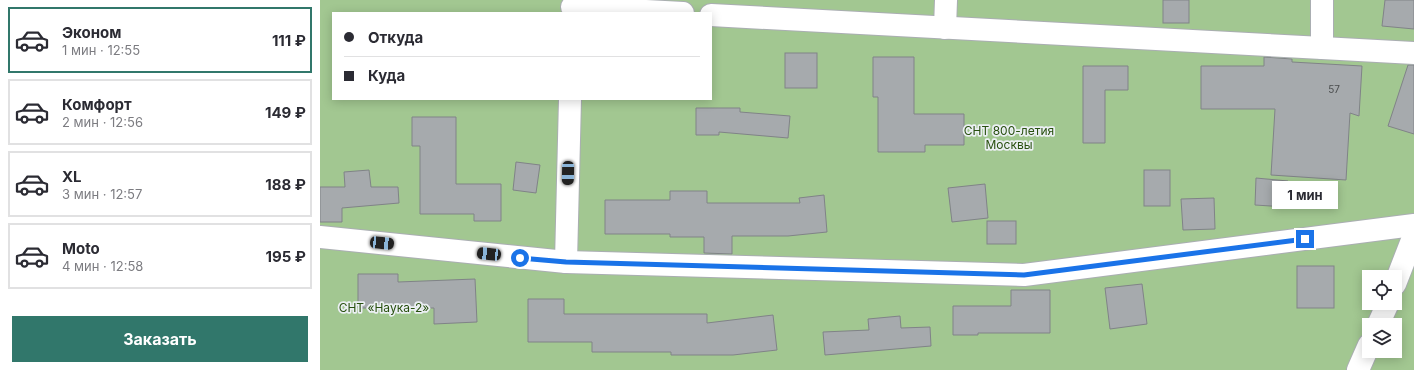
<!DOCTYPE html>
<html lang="ru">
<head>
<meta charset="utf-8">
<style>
  body { margin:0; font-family:Inter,sans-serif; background:#f7f7f7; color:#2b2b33; height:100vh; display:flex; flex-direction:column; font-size:15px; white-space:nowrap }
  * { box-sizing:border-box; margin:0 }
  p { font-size:13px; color:#7c7c81 }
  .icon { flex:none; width:22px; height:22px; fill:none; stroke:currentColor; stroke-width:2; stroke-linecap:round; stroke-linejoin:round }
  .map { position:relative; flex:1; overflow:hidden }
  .details { display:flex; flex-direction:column; background:#fff; width:320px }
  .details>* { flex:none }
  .banner { position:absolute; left:12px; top:12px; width:380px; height:88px; border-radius:0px; box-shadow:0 2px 10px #0003; display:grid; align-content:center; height:88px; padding:0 12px; background:#fff }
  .controls { position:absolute; left:1042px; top:270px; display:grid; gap:8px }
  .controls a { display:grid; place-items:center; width:40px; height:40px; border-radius:0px; background:#fff; box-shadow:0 2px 10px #0003; font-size:20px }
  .end { position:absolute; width:18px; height:18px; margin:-9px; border:5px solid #1a73e8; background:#fff; box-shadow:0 0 0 2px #fff }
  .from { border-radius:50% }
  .bubble { position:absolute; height:28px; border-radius:0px; background:#fff; box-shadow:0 2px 10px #0003; font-size:13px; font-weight:700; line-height:28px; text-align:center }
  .car { position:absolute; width:12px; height:24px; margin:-12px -6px; border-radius:5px; box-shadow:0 0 3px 1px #0007; background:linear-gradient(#222 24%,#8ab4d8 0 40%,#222 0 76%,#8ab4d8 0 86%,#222 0) }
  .banner b { display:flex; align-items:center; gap:14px; height:38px; font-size:15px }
  .banner b+b { border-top:1px solid #e1e1e2 }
  .banner i { width:10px; height:10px; background:#2b2b33 }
  ul { padding:7px 0 0; list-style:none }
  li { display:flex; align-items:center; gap:12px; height:66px; margin:0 8px 6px; padding:0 4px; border:2px solid #e1e1e2; border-radius:0px }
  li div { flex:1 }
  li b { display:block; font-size:15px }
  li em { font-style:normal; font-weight:700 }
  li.on { border-color:#31776b }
  li>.icon { width:36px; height:36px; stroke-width:1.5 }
  .action { display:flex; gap:8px; margin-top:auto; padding:8px 12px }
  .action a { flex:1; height:46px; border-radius:0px; background:#31776b; color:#fff; font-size:16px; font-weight:700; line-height:46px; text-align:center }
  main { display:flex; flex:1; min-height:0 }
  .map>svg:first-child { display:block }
  .green { fill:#a2c791; fill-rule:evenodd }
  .building { fill:#a6aaad; stroke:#808387 }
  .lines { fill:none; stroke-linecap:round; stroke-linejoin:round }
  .street-casing { stroke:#aaaeb2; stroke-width:24 }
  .street { stroke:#fff; stroke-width:22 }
  .route { stroke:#1a73e8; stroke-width:5 }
  .labels { text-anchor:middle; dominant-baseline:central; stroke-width:3.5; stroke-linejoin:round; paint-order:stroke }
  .number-label { font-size:10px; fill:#4a4d4e }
  .park-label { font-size:12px; fill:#28500f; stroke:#ebeff3 }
</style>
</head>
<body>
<main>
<section class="details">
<ul>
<li class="on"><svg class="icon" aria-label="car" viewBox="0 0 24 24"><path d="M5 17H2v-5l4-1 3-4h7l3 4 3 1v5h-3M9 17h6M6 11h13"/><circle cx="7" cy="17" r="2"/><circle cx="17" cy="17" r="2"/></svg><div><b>Эконом</b><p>1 мин · 12:55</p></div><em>111 ₽</em></li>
<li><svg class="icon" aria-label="car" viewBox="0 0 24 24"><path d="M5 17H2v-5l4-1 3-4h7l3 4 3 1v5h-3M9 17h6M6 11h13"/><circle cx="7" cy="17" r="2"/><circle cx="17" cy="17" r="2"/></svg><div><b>Комфорт</b><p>2 мин · 12:56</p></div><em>149 ₽</em></li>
<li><svg class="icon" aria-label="car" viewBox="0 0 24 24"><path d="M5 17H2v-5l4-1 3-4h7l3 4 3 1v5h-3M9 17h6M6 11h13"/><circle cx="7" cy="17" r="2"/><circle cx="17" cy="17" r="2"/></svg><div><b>XL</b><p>3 мин · 12:57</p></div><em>188 ₽</em></li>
<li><svg class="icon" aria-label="car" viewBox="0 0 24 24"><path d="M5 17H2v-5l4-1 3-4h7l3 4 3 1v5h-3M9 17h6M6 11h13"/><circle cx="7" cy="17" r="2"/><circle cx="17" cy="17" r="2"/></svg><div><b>Moto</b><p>4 мин · 12:58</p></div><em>195 ₽</em></li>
</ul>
<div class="action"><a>Заказать</a></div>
</section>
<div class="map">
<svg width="1094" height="370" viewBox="0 0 1094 370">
  <rect width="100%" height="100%" fill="#dee2e6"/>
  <path class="green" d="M 0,0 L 1094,0 L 1094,370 L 0,370 ZM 13,13 L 391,13 L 391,99 L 13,99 ZM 1049,277 L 1075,277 L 1075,303 L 1049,303 ZM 1049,325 L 1075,325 L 1075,351 L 1049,351 Z"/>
  <g class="building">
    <rect x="843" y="0" width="26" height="23"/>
    <polygon points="1065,0 1094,0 1094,29 1062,26"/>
    <rect x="465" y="53" width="32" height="35"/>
    <polygon points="553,57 594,57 594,114 644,114 644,145 605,145 605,152 558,152 558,97 553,97"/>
    <polygon points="944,57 972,59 972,62 1042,66 1039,116 1030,113 1026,180 951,175 955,109 881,109 881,66 944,66"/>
    <polygon points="1088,65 1094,65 1094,134 1068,126"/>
    <polygon points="763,66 808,66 808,90 785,90 785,143 763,143"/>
    <polygon points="376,108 420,108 420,112 470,116 468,138 399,132 399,135 376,135"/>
    <polygon points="92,117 136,117 136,184 181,184 181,221 154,221 154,214 100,214 100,146 92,146"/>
    <polygon points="196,162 220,165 216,193 193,190"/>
    <polygon points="49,170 51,187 78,187 79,203 22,208 22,222 0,222 0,187 25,187 24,172"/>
    <rect x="824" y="170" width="26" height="36"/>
    <polygon points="936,178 968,181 966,207 935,205"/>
    <polygon points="665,184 668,218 632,222 628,188"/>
    <polygon points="350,191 387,191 387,203 480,203 479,198 504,195 507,232 468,236 412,236 412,254 384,253 384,237 350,237 350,234 285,234 285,200 350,200"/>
    <polygon points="894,198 895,229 863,230 861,199"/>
    <rect x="667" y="221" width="29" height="23"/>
    <rect x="977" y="266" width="37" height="42"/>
    <polygon points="38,274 78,274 78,282 155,279 157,322 114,324 114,308 38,308"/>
    <polygon points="822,284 827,324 790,329 785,288"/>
    <polygon points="691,290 730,290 730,333 658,333 658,335 633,335 633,306 691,306"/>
    <polygon points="208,299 244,299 244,314 387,314 387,323 453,315 457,350 413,355 351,355 351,352 272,352 272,342 208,342"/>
    <polygon points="580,316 581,328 610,327 611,346 505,355 503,332 549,330 548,319"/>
  </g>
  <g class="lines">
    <defs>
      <g id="street">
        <polyline points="252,7 363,13"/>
        <polyline points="391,15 1002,48 1002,0"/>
        <polyline points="625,28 626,0"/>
        <polyline points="1002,48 1094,53"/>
        <polyline points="0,237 246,262 704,275 1094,225"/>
        <polyline points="246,262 250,99"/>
        <polyline points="1075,284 1094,235"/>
        <polyline points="1058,325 1068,303"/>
        <polyline points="1038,370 1049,345"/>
      </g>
    </defs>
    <use href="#street" class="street-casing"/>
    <use href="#street" class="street"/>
  </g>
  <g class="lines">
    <polyline class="route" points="200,258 246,262 704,275 985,239"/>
  </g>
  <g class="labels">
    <g class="number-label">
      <text x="1014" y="89">57</text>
    </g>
    <g class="park-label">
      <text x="689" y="130">СНТ 800-летия<tspan x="689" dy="14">Москвы</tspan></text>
      <text x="64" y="307">СНТ «Наука-2»</text>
    </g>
  </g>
</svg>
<div class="controls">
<a><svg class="icon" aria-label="locate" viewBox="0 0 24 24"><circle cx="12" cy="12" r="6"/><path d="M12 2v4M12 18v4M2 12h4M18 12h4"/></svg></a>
<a><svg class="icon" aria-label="layers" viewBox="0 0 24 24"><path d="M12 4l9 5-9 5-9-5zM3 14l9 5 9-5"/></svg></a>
</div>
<i class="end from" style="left:200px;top:258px"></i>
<i class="end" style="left:985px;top:239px"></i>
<div class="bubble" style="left:952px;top:181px;width:66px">1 мин</div>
<i class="car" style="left:248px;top:173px;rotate:181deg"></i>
<i class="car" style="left:62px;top:243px;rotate:96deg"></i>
<i class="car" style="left:169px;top:254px;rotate:276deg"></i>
<div class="banner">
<b><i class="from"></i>Откуда</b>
<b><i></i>Куда</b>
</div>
</div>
</main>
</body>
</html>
